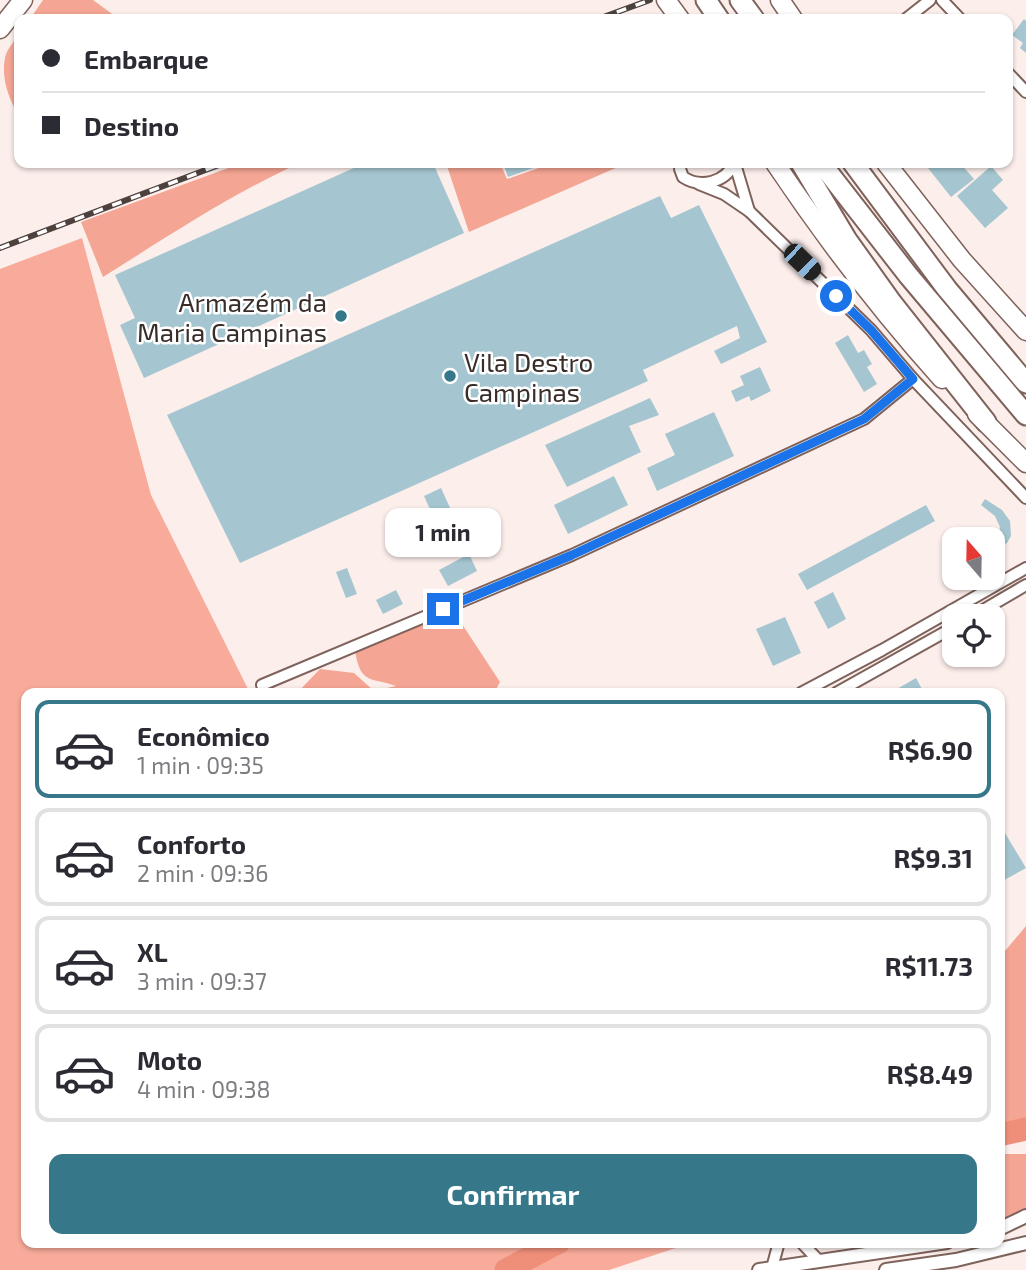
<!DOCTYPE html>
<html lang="pt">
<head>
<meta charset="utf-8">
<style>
  body { margin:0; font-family:"Exo 2",sans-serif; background:#f7f7f7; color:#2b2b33; height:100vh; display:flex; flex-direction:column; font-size:26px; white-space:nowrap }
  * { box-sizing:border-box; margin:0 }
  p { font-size:23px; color:#7c7c81 }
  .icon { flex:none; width:38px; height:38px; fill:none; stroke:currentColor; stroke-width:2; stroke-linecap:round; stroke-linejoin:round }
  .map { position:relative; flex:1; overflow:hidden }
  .sheet { position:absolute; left:21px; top:688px; width:984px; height:560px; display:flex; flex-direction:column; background:#fff; border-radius:14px; box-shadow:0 2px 5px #0004 }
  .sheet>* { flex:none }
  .guide { position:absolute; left:14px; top:14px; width:999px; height:154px; border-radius:14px; box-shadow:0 2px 5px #0004; display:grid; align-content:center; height:154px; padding:0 28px; background:#fff }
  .needle { width:46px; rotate:340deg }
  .fabs { position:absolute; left:942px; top:527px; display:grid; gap:14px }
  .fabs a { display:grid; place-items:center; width:63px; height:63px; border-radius:14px; background:#fff; box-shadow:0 2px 5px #0004; font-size:35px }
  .end { position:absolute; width:32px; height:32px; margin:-16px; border:9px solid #1a73e8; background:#fff; box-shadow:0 0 0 4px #fff }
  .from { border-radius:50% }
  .bubble { position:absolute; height:49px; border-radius:14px; background:#fff; box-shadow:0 2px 5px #0004; font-size:23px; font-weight:700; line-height:49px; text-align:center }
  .car { position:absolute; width:21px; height:42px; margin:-21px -10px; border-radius:9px; box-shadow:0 0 5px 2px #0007; background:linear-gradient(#222 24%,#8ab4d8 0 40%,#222 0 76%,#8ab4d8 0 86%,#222 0) }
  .guide b { display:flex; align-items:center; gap:24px; height:66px; font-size:26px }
  .guide b+b { border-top:2px solid #e1e1e2 }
  .guide i { width:18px; height:18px; background:#2b2b33 }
  ul { padding:12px 0 0; list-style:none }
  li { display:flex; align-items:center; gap:21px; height:98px; margin:0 14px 10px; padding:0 14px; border:4px solid #e1e1e2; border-radius:14px }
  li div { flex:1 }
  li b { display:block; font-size:26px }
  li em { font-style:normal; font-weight:700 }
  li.on { border-color:#367889 }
  li>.icon { width:63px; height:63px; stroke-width:1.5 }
  .cta { display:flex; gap:14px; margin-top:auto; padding:14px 28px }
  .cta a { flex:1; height:80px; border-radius:14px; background:#367889; color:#fff; font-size:28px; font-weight:700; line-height:80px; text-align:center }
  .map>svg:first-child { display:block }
  .green { fill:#f8ab9a }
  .forest { fill:#f4a593 }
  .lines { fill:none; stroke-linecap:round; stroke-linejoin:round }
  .river { stroke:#ef8f79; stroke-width:23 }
  .building { fill:#a5c6d0 }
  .minor-casing { stroke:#7e625b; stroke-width:14 }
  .tertiary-casing { stroke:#7e625b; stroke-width:16 }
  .trunk-casing { stroke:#7e625b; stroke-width:21 }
  .motorway-casing { stroke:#7e625b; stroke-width:23 }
  .minor { stroke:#fff; stroke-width:10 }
  .tertiary { stroke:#fff; stroke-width:12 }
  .trunk { stroke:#fff; stroke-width:18 }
  .motorway { stroke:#fff; stroke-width:19 }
  .rail-casing { stroke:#4d413e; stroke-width:6 }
  .rail { stroke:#fff; stroke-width:3.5; stroke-dasharray:10; stroke-linecap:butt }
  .route { stroke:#1a73e8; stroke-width:9 }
  .poi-dot { fill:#367889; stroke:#fff; stroke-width:2.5 }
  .labels { text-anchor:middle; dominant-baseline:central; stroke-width:5; stroke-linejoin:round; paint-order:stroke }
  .poi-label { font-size:26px; fill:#392d2a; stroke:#fff; text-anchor:end }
</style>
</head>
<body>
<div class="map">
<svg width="1026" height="1270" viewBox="0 0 1026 1270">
  <rect width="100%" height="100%" fill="#fceeeb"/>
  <polygon class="green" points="82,238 151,495 250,693 26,693 26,1242 691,1243 609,1270 0,1270 0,269"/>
  <g class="forest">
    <polygon points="43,0 93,0 119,19 30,19"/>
    <path d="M 19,34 L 19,115 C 8,99 0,74 6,54 C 9,47 15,40 19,34 Z"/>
    <path d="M 242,163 L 300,163 C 231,194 167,237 103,277 L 81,222 Z"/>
    <polygon points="446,163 500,163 507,179 553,163 627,163 469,232"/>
    <path d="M 456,615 L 500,682 L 494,693 L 297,693 L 320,669 L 354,673 L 374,691 L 396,686 C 371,677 360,685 355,650 L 420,624 Z"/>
    <polygon points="1026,926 1026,1122 999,1128 999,952 1005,951"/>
    <polygon points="999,1154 1026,1154 1026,1218 999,1222"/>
  </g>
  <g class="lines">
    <g class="river">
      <polyline points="999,1135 1026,1129"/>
      <polyline points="506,1270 559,1242"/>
    </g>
  </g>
  <g class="building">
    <polygon points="1024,19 1026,21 1026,53 1020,48 1023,43 1012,35"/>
    <polygon points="365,163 433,163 464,233 144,378 120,325 135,318 115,275"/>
    <polygon points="503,163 547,163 508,177"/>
    <polygon points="924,163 960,163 974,179 951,197"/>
    <polygon points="991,166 1003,180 992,190 1008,208 985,228 957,196"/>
    <polygon points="660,196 671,218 699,205 767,342 721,364 714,351 740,338 737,326 643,370 648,381 240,563 167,415"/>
    <polygon points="848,335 858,353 864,350 872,364 867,367 877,384 864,392 835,343"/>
    <polygon points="760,367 771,391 751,401 749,396 736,402 731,391 744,385 740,376"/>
    <polygon points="650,398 659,415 629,426 641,452 567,487 545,445"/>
    <polygon points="714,412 734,456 657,491 647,468 675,455 665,434"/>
    <polygon points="614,476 628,505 568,534 554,505"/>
    <polygon points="441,488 461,532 444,540 424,496"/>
    <polygon points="985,499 1002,510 1010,521 1011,536 1007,543 992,551 992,540 998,536 1000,527 995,516 981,505"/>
    <polygon points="926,505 935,521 807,590 798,574"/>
    <polygon points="469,554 477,571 448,586 439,570"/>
    <polygon points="347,568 357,594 346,598 336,572"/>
    <polygon points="396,590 403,604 383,614 376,600"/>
    <polygon points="833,592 846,619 828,629 814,602"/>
    <polygon points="785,617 801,653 773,666 756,629"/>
    <polygon points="916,678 924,693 890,693"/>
    <polygon points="999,823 1026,868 999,883"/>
  </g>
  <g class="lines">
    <defs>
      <g id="minor">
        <polyline points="942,0 960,19"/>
        <polyline points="906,19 930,0"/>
        <polyline points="1008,73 1026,92"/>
        <path d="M 681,163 L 680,169 L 683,177 C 701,189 726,182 734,163"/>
        <polyline points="735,164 749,211"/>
        <polyline points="699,184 724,194 749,211 871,330 913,379 1026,498"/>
        <polyline points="973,616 1026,585"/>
        <polyline points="262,685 572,555 864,419 913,379"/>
        <polyline points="801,693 882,650 1026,568"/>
        <polyline points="836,693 954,627"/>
        <polyline points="801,1242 819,1261"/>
        <polyline points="772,1268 779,1242"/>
      </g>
      <g id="tertiary">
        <polyline points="999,1229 1026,1216"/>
        <polyline points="759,1270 947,1242"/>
        <polyline points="886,1270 956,1260 1026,1243"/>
      </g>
      <g id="trunk">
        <polyline points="666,0 680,19"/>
        <polyline points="780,0 793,19"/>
        <polyline points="0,29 23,0"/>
        <path d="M 775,163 C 826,239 880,310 942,379"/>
        <polyline points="886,163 962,260 1026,331"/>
        <polyline points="977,414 1026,463"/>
      </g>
      <g id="motorway">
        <polyline points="706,0 719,19"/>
        <polyline points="740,0 754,19"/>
        <polyline points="801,163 847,240 892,303 986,422"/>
        <polyline points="821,163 908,275 1026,415"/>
        <polyline points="853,163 947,289 1026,383"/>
      </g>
    </defs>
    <use href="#minor" class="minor-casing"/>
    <use href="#tertiary" class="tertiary-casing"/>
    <use href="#trunk" class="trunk-casing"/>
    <use href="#motorway" class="motorway-casing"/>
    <use href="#minor" class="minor"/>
    <use href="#tertiary" class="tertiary"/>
    <use href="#trunk" class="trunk"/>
    <use href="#motorway" class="motorway"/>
    <defs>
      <g id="rail">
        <polyline points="598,19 650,0"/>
        <polyline points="0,248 224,163"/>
      </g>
    </defs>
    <use href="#rail" class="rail-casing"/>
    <use href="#rail" class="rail"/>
  </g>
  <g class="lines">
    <polyline class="route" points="443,609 572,555 864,419 913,379 871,330 836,296"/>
  </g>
  <g class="poi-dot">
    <circle cx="341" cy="316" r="7"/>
    <circle cx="450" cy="376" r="7"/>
  </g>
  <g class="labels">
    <g class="poi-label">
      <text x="327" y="301">Armazém da<tspan x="327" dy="30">Maria Campinas</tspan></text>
      <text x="464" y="361" text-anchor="start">Vila Destro<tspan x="464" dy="30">Campinas</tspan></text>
    </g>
  </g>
</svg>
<div class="fabs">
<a><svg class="needle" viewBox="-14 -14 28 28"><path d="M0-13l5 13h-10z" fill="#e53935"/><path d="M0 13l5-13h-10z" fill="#7c7c81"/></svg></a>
<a><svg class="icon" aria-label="locate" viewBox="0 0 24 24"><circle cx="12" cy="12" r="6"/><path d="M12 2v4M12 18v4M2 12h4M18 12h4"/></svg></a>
</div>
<i class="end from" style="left:836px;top:296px"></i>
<i class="end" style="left:443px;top:609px"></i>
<div class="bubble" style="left:385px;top:508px;width:116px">1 min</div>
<i class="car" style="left:802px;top:262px;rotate:134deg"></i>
<div class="guide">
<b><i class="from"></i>Embarque</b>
<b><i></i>Destino</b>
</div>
<section class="sheet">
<ul>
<li class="on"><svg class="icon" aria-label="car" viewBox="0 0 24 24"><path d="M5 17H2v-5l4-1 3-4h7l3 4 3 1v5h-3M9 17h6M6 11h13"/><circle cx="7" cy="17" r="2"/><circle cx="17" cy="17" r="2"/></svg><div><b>Econômico</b><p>1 min · 09:35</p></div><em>R$6.90</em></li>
<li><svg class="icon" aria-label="car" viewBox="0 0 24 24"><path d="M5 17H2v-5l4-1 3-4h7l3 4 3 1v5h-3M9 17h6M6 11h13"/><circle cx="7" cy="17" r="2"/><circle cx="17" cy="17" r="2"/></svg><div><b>Conforto</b><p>2 min · 09:36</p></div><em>R$9.31</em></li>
<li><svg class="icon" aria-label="car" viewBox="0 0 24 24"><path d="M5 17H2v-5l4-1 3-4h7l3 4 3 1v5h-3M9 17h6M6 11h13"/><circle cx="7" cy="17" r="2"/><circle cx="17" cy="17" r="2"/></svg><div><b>XL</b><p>3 min · 09:37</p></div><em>R$11.73</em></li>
<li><svg class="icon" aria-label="car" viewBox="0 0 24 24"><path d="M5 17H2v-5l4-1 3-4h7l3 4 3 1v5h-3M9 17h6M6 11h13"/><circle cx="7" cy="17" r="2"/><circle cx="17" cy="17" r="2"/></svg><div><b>Moto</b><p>4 min · 09:38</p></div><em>R$8.49</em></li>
</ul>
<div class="cta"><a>Confirmar</a></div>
</section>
</div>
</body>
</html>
